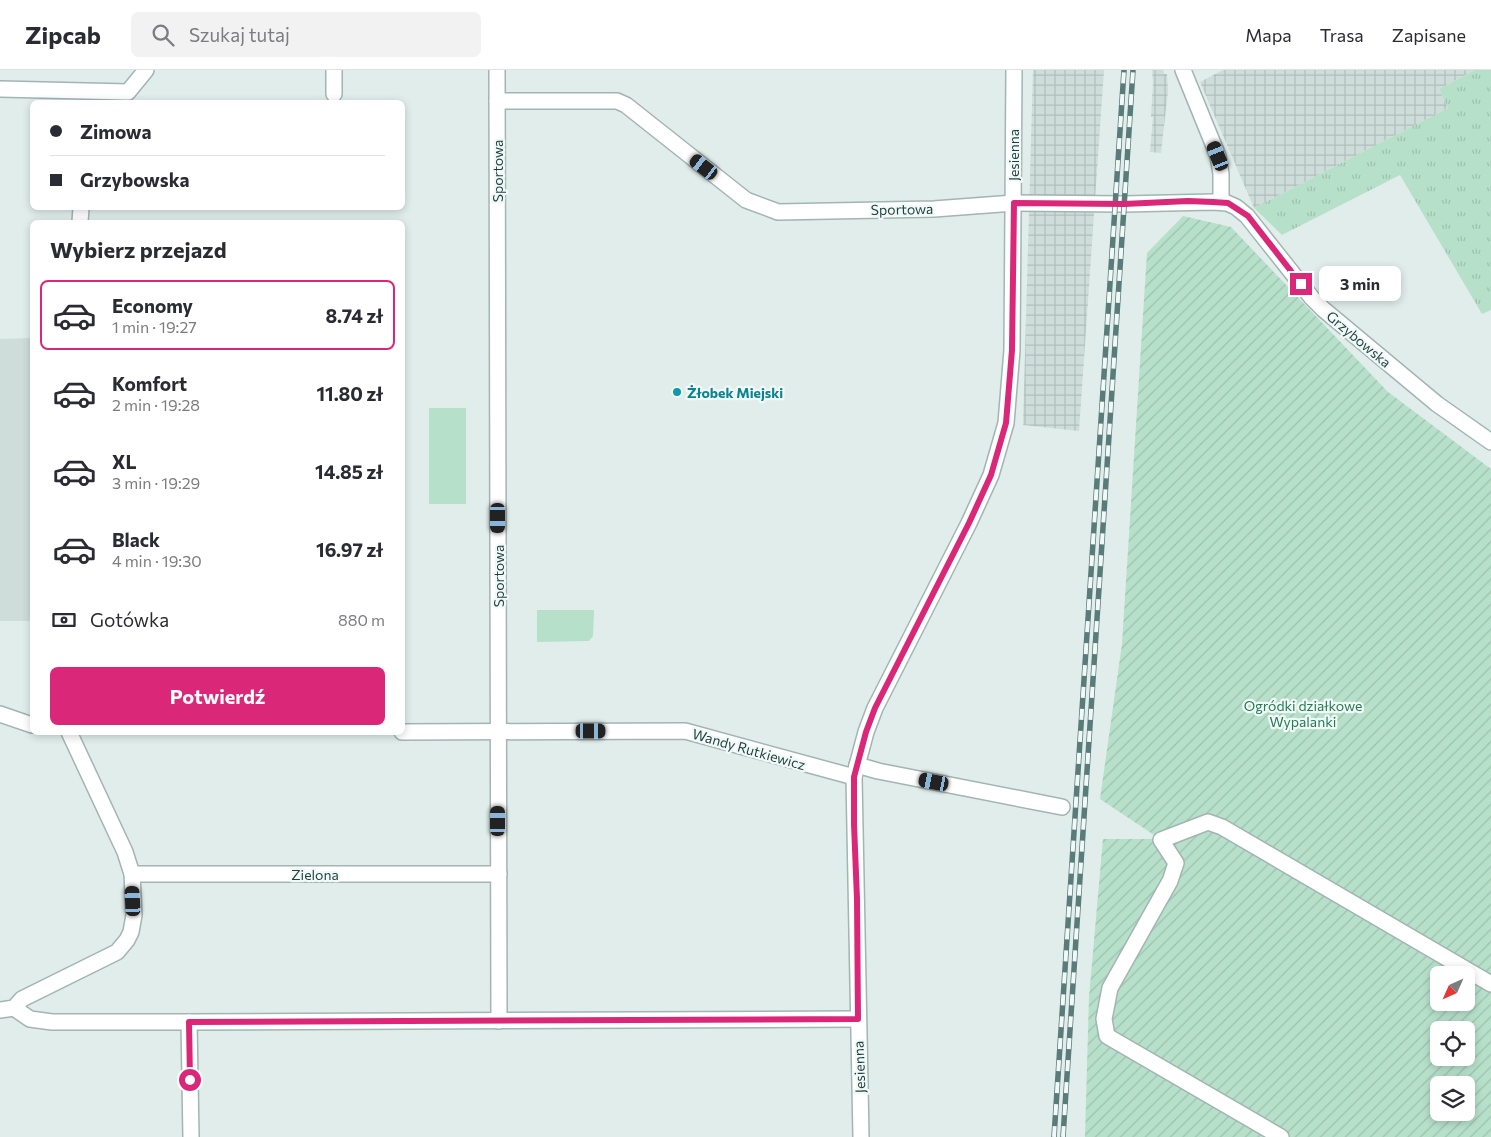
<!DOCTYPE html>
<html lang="pl">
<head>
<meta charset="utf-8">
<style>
  body { margin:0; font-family:Commissioner,sans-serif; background:#f2f2f3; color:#2b2b33; height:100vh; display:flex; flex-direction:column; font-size:19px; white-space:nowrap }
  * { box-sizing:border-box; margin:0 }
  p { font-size:16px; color:#7c7c81 }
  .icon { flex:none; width:28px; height:28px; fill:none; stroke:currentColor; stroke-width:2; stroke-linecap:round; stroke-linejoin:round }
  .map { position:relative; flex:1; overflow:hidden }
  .sheet { position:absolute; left:30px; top:150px; width:375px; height:515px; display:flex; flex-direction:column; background:#fff; border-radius:8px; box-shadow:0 2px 8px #0003 }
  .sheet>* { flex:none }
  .banner { position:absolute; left:30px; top:30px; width:375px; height:110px; border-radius:8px; box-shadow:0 2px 8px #0003; display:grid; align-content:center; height:110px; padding:0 20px; background:#fff }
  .needle { width:32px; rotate:225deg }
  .controls { position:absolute; left:1430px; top:896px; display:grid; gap:10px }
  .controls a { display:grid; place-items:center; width:45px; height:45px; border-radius:8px; background:#fff; box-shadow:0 2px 8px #0003; font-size:25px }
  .end { position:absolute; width:22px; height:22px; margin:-11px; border:6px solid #db2777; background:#fff; box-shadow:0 0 0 2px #fff }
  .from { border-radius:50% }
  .bubble { position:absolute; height:35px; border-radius:8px; background:#fff; box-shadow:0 2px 8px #0003; font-size:16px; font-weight:700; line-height:35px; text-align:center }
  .car { position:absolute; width:15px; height:30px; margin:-15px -8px; border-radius:6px; box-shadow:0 0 4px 1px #0007; background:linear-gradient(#222 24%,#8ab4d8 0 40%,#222 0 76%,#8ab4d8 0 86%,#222 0) }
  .banner b { display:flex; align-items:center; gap:18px; height:48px; font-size:19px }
  .banner b+b { border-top:1px solid #e1e1e2 }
  .banner i { width:12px; height:12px; background:#2b2b33 }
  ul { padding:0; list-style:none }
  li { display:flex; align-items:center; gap:15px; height:70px; margin:0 10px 8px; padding:0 10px; border:2px solid transparent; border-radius:8px }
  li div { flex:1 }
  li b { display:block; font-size:19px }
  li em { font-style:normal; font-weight:700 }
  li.current { border-color:#db2777 }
  li>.icon { width:45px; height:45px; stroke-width:1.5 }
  h2 { padding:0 20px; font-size:22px; line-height:60px }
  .pay { display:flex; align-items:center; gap:12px; height:55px; padding:0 20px; font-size:19px }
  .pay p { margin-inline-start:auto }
  .action { display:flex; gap:10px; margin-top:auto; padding:10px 20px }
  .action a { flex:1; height:58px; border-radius:8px; background:#db2777; color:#fff; font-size:20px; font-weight:700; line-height:58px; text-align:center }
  header { display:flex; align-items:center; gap:30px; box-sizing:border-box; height:70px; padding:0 25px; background:#fff; border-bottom:1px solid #e1e1e2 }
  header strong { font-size:24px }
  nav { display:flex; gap:28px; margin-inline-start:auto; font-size:18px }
  .search { width:350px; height:45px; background:#f2f2f3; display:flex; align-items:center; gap:12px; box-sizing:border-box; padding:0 18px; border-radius:8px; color:#7c7c81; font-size:19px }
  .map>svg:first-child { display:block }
  .built { fill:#ceddda }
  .industrial { fill:url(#industrial-grid) }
  .grass { fill:url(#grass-tufts) }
  .park { fill:#b7e0cb }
  .garden { fill:url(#garden-furrows); fill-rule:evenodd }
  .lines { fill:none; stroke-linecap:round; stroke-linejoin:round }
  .minor-casing { stroke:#a2b5b3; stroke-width:18 }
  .minor { stroke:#fff; stroke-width:15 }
  .rail-casing { stroke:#597b79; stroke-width:5.5 }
  .rail { stroke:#f1f9f7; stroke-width:4; stroke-dasharray:11; stroke-linecap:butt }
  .route { stroke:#db2777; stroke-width:6 }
  .culture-dot { fill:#0f9aa8; stroke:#f1f9f7; stroke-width:2 }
  .labels { text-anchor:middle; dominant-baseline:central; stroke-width:4.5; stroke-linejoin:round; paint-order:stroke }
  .street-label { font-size:14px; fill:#1f3f3e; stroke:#f1f9f7 }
  .culture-label { font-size:14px; font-weight:bold; fill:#0d838f; stroke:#f1f9f7; text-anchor:start }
  .park-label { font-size:14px; fill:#257a59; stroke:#f1f9f7 }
</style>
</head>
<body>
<header>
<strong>Zipcab</strong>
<div class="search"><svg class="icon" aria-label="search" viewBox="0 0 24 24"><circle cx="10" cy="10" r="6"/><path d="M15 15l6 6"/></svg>Szukaj tutaj</div>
<nav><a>Mapa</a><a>Trasa</a><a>Zapisane</a></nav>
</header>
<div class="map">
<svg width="1491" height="1067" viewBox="0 0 1491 1067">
  <defs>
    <pattern id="industrial-grid" width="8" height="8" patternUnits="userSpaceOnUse" patternTransform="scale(1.25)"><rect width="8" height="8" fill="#ceddda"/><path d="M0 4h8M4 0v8" fill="none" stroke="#b0bfbc"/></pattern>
    <pattern id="grass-tufts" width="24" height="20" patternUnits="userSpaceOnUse" patternTransform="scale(1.25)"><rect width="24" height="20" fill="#b7e0cb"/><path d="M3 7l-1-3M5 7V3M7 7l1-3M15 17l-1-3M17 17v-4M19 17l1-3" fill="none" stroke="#9dc1af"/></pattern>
    <pattern id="garden-furrows" width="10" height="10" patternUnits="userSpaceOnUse" patternTransform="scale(1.25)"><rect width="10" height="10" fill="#b7e0cb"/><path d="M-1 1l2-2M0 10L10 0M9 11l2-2" fill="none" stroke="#9dc1af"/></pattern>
  </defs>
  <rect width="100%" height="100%" fill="#e0edea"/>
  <polygon class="built" points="32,268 32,551 0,551 0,269"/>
  <g class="industrial">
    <polygon points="1033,0 1104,0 1079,361 1023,355"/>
    <polygon points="1152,0 1163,0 1164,4 1167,4 1168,21 1161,83 1150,82 1153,47 1151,47 1153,13"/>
    <polygon points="1223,0 1475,0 1439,19 1448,38 1254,138 1200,12"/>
  </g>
  <polygon class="grass" points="1475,0 1491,0 1491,240 1482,244 1400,105 1282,165 1254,138 1448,38 1439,19"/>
  <g class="park">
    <rect x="429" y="338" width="37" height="96"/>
    <polygon points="537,540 594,540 593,566 589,571 537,572"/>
  </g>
  <path class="garden" d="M 1183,146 L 1231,157 L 1388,322 L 1491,399 L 1491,1067 L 1085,1067 L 1089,927 L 1103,769 L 1160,769 L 1100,729 L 1122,574 L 1147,183 ZM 1439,905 L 1466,905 L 1466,932 L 1439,932 ZM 1439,960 L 1466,960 L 1466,988 L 1439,988 ZM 1439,1015 L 1466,1015 L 1466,1042 L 1439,1042 Z"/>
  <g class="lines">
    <defs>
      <g id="minor">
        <polyline points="497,0 499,951"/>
        <polyline points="1183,0 1218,86 1221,104 1221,132"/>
        <polyline points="0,19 128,22 146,0"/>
        <polyline points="334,24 334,0"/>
        <polyline points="497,31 617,31 626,35 746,130 778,142 934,139 1014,133 1124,134 1213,132 1227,133 1236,137 1247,146 1312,228 1323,239 1437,334 1491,372"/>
        <polyline points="80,152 81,138"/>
        <polyline points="0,644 32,655"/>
        <polyline points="402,662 685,661 854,707"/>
        <polyline points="857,695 878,701 1062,737"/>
        <polyline points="132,804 499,804"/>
        <polyline points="14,938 30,949 52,952 189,952 858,949"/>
        <polyline points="0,940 14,938 22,929 117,882 127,870 131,862 134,845 132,804 125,782 69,662"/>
        <polyline points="189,952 191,1067"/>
        <polyline points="861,1067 854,707 866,662 875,638 969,453 991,405 1006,353 1012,280 1014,0"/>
        <polyline points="1281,1067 1107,966 1104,949 1110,918 1170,811 1176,793 1161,770 1208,752 1222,757 1491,914"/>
      </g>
    </defs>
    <use href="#minor" class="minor-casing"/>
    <use href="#minor" class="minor"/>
    <defs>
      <g id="rail">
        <polyline points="1054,1067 1124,0"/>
        <polyline points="1063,1067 1133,0"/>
      </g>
    </defs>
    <use href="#rail" class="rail-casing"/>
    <use href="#rail" class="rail"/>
  </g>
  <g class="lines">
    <polyline class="route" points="190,1010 189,952 858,949 857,829 854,754 854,707 866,662 875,638 969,453 991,405 1006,353 1012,280 1014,133 1124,134 1188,131 1213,132 1228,133 1248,146 1301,214"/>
  </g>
  <circle class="culture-dot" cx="677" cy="322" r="5"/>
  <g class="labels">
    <g class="street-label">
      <text transform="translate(1013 85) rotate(-90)">Jesienna</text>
      <text transform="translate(497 101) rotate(-90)">Sportowa</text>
      <text transform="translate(902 139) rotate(-1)">Sportowa</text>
      <text transform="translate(1359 269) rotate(40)">Grzybowska</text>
      <text transform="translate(498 506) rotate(-90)">Sportowa</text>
      <text transform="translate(749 679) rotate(16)">Wandy Rutkiewicz</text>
      <text x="315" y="804">Zielona</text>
      <text transform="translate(859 997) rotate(-92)">Jesienna</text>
    </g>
    <g class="culture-label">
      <text x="687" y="322">Żłobek Miejski</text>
    </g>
    <g class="park-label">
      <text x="1303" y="635">Ogródki działkowe<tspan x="1303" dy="16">Wypalanki</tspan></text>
    </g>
  </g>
</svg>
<div class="controls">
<a><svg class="needle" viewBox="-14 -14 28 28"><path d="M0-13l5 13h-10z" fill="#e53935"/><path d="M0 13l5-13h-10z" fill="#7c7c81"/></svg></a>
<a><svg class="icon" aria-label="locate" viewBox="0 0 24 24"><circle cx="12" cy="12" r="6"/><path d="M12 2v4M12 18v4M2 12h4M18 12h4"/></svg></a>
<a><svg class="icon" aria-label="layers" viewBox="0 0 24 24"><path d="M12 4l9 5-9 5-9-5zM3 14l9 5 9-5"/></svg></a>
</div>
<i class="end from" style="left:190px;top:1010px"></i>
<i class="end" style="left:1301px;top:214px"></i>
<div class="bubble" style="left:1319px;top:196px;width:82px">3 min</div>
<i class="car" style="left:1218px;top:86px;rotate:338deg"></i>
<i class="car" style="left:704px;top:97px;rotate:308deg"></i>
<i class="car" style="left:498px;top:448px;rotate:180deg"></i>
<i class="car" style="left:591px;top:661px;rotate:90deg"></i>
<i class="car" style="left:934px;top:712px;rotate:281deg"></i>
<i class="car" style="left:498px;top:751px;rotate:0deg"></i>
<i class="car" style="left:133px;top:831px;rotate:357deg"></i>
<div class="banner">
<b><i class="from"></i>Zimowa</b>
<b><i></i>Grzybowska</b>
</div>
<section class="sheet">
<h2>Wybierz przejazd</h2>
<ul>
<li class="current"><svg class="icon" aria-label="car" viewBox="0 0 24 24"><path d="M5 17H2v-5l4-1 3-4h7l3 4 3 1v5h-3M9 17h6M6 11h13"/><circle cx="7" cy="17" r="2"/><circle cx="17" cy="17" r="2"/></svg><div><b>Economy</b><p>1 min · 19:27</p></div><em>8.74 zł</em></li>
<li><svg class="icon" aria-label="car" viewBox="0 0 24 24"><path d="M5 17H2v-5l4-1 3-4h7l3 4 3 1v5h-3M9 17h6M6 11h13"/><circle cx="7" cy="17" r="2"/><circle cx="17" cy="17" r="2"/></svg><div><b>Komfort</b><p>2 min · 19:28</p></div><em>11.80 zł</em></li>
<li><svg class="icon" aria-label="car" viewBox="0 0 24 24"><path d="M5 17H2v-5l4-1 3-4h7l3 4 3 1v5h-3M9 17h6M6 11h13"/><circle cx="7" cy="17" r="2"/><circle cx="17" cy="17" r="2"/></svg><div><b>XL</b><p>3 min · 19:29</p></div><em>14.85 zł</em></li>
<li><svg class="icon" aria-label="car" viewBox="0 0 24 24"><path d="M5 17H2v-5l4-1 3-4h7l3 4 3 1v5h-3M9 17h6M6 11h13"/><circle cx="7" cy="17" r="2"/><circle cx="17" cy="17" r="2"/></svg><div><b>Black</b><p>4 min · 19:30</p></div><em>16.97 zł</em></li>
</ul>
<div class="pay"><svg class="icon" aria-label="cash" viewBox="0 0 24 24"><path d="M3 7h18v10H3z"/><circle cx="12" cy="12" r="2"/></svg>Gotówka<p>880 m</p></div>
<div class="action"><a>Potwierdź</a></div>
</section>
</div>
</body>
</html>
